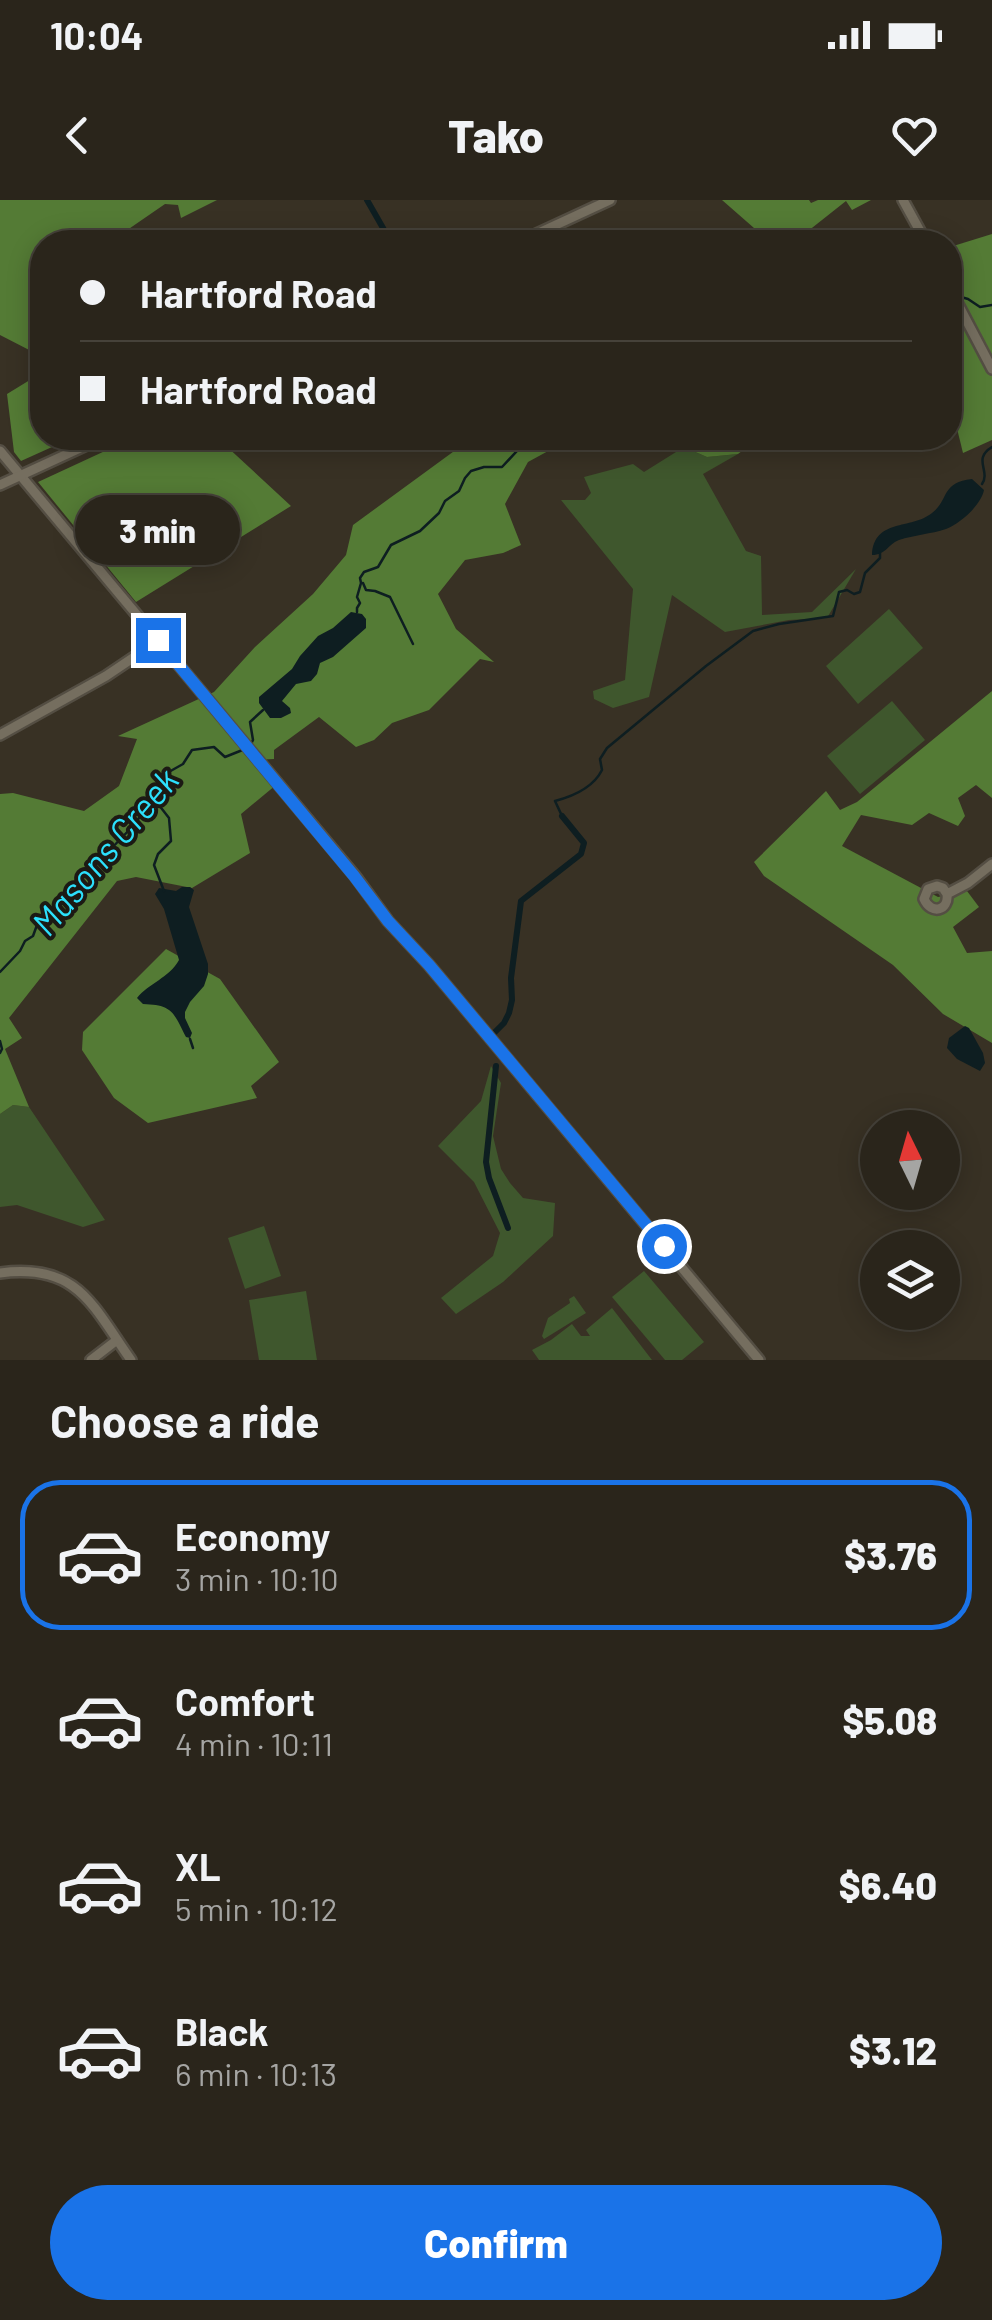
<!DOCTYPE html>
<html lang="en">
<head>
<meta charset="utf-8">
<style>
  body { margin:0; font-family:Barlow,sans-serif; background:#322d24; color:#f1f3f6; height:100vh; display:flex; flex-direction:column; font-size:38px; white-space:nowrap }
  * { box-sizing:border-box; margin:0 }
  p { font-size:32px; color:#a5a5a3 }
  .icon { flex:none; width:55px; height:55px; fill:none; stroke:currentColor; stroke-width:2; stroke-linecap:round; stroke-linejoin:round }
  .map { position:relative; height:1160px; overflow:hidden }
  .details { display:flex; flex-direction:column; background:#2a251b; flex:1 }
  .details>* { flex:none }
  .top-card { position:absolute; left:30px; top:30px; width:932px; height:220px; border-radius:40px; box-shadow:0 5px 25px #0003,0 0 0 2px #46423a; display:grid; align-content:center; height:220px; padding:0 50px; background:#2a251b }
  .needle { width:65px; rotate:355deg }
  .fabs { position:absolute; left:860px; top:910px; display:grid; gap:20px }
  .fabs a { display:grid; place-items:center; width:100px; height:100px; border-radius:50%; background:#2a251b; box-shadow:0 5px 25px #0003,0 0 0 2px #46423a; font-size:50px }
  .end { position:absolute; width:45px; height:45px; margin:-22px; border:12px solid #1a73e8; background:#fff; box-shadow:0 0 0 5px #fff }
  .from { border-radius:50% }
  .bubble { position:absolute; height:70px; border-radius:35px; background:#2a251b; box-shadow:0 5px 25px #0003,0 0 0 2px #46423a; font-size:32px; font-weight:800; line-height:70px; text-align:center }
  .top-card b { display:flex; align-items:center; gap:35px; height:95px; font-size:38px }
  .top-card b+b { border-top:2px solid #46423a }
  .top-card i { width:25px; height:25px; background:#f1f3f6 }
  ul { padding:0; list-style:none }
  li { display:flex; align-items:center; gap:30px; height:150px; margin:0 20px 15px; padding:0 30px; border:5px solid transparent; border-radius:40px }
  li div { flex:1 }
  li b { display:block; font-size:38px }
  li em { font-style:normal; font-weight:800 }
  li.active { border-color:#1a73e8 }
  li>.icon { width:90px; height:90px; stroke-width:1.5 }
  h2 { padding:0 50px; font-size:45px; line-height:120px }
  .cta { display:flex; gap:20px; margin-top:auto; padding:20px 50px }
  .cta a { flex:1; height:115px; border-radius:60px; background:#1a73e8; color:#fff; font-size:40px; font-weight:800; line-height:115px; text-align:center }
  .status { display:flex; justify-content:space-between; align-items:center; height:70px; padding:0 50px; background:#2a251b; direction:ltr }
  .status svg { height:28px; fill:currentColor }
  header { display:flex; justify-content:space-between; align-items:center; height:130px; padding:0 50px; background:#2a251b; font-size:45px; font-weight:800 }
  .map>svg:first-child { display:block }
  .green { fill:#3f572d }
  .forest { fill:#547b35 }
  .water { fill:#0e1e21 }
  .lines { fill:none; stroke-linecap:round; stroke-linejoin:round }
  .stream { stroke:#0e1e21; stroke-width:2.5 }
  .canal { stroke:#0e1e21; stroke-width:6 }
  .minor-casing { stroke:#544e43; stroke-width:14 }
  .minor { stroke:#756e5f; stroke-width:9 }
  .route { stroke:#1a73e8; stroke-width:12 }
  .labels { text-anchor:middle; dominant-baseline:central; stroke-width:8; stroke-linejoin:round; paint-order:stroke }
  .water-label { font-size:35px; font-style:italic; fill:#2ce0fc; stroke:#1c1a14 }
</style>
</head>
<body>
<div class="status"><b>10:04</b><svg viewBox="0 0 49 12"><path d="M0 12V9h3v3zM5 12V6h3v6zM10 12V3h3v9zM15 12V0h3v12zM26 1h20v11H26zM47 4h2v5h-2z"/></svg></div>
<header><svg class="icon" aria-label="back" viewBox="0 0 24 24"><path d="M15 5l-7 7 7 7"/></svg>Tako<svg class="icon" aria-label="heart" viewBox="0 0 24 24"><path d="M12 20l-8-8c-3-5 5-10 8-4 3-6 11-1 8 4z"/></svg></header>
<div class="map">
<svg width="992" height="1160" viewBox="0 0 992 1160">
  <rect width="100%" height="100%" fill="#383124"/>
  <g class="green">
    <polygon points="684,247 707,257 738,254 703,274 746,351 761,356 762,415 812,412 856,369 827,418 789,420 725,432 672,395 649,497 613,508 594,499 593,491 625,480 633,389 561,300 585,300 591,293 584,277 633,264 644,272"/>
    <polygon points="889,409 923,448 858,504 826,466"/>
    <polygon points="892,501 925,540 860,594 827,556"/>
    <polygon points="491,866 501,883 493,936 501,969 510,983 523,998 555,1003 553,1036 503,1082 456,1114 441,1098 493,1056 500,1033 474,982 438,946 481,901"/>
    <polygon points="13,905 29,907 105,1020 83,1027 17,1005 0,1007 0,914"/>
    <polygon points="264,1026 281,1076 245,1089 228,1038"/>
    <polygon points="644,1071 704,1142 682,1160 665,1160 612,1097"/>
    <polygon points="306,1091 317,1160 259,1160 249,1100"/>
    <polygon points="574,1096 586,1113 544,1139 542,1136 548,1118 570,1103 569,1099"/>
    <polygon points="612,1108 652,1160 539,1160 532,1150 551,1140 572,1124 581,1136 590,1136 586,1130"/>
  </g>
  <g class="forest">
    <polygon points="0,0 217,0 181,18 178,5 165,4 120,35 123,42 42,42 42,238 72,238 21,261 14,252 7,194 38,175 35,153 0,135"/>
    <polygon points="722,0 809,0 811,3 818,0 871,0 852,10 846,1 798,39 800,42 770,42"/>
    <polygon points="992,34 992,240 963,253 950,200 950,47"/>
    <polygon points="133,238 221,238 224,244 291,306 136,402 38,282"/>
    <polygon points="472,238 572,238 528,262 505,304 521,345 503,353 465,360 438,394 456,429 494,462 480,459 429,510 392,523 374,540 356,547 319,517 274,550 274,559 254,560 276,585 241,614 250,653 192,688 136,677 117,681 9,818 22,838 5,849 29,907 13,905 0,914 0,594 13,593 84,611 119,586 137,539 118,536 214,492 255,447 313,394 346,355 353,325"/>
    <polygon points="681,238 759,238 738,254 707,257 684,247"/>
    <polygon points="992,491 992,598 976,585 958,598 965,616 958,626 929,613 912,625 861,615 842,646 938,697 967,691 979,707 953,727 967,753 992,751 992,843 943,814 893,765 764,676 754,662 826,591 840,610 857,602"/>
    <polygon points="166,749 220,779 279,862 251,886 257,898 148,923 114,898 82,850 83,832"/>
  </g>
  <g class="water">
    <path d="M 972,279 L 984,290 C 981,305 961,323 946,329 C 931,334 914,335 899,340 C 887,345 886,355 872,355 C 874,318 911,330 932,313 C 950,299 940,283 972,279 Z"/>
    <polygon points="351,412 362,414 366,419 366,428 333,457 320,463 317,474 311,481 296,484 282,501 290,508 291,513 281,518 270,518 259,503 259,497 292,469 300,456 318,436 333,428"/>
    <path d="M 182,687 L 190,687 L 194,690 L 189,707 L 208,764 L 208,774 L 204,786 L 190,802 L 185,812 L 185,818 L 192,833 L 190,838 L 186,837 C 173,812 173,805 143,804 L 137,798 C 149,783 169,778 179,760 L 164,709 L 155,694 L 159,688 L 176,691 Z"/>
    <polygon points="965,826 969,828 983,853 985,863 980,871 957,859 947,848 949,838"/>
  </g>
  <g class="lines">
    <g class="stream">
      <polyline points="961,97 968,99 980,107 992,105"/>
      <path d="M 982,284 C 991,271 972,259 992,247"/>
      <polyline points="363,383 366,390 375,391 390,397 413,444"/>
      <polyline points="357,412 357,408 360,403 357,397 361,383 360,378 364,372 378,367 391,345 420,331 439,313 445,301 459,291 465,278 471,271 484,267 502,267 529,238"/>
      <polyline points="251,544 253,540 250,522 263,510"/>
      <polyline points="155,600 169,618 171,641 158,654 154,665 164,691"/>
      <path d="M 562,616 L 555,601 C 574,596 593,588 602,570 L 600,559 L 607,548 L 706,466 L 753,431 L 779,424 L 833,416 L 839,392 L 847,390 L 854,394 L 860,392 L 865,373 L 880,358 L 880,353"/>
      <polyline points="0,772 20,751 25,741 33,736 37,725 47,717 53,707 78,689 79,682 133,626 154,598 152,593 166,585 167,573 183,564 192,550 214,547 225,557 245,549"/>
      <polyline points="190,839 193,848"/>
      <polyline points="0,841 2,849 0,853"/>
    </g>
    <g class="canal">
      <polyline points="367,0 387,35 394,42"/>
      <polyline points="491,836 504,823 509,813 512,800 511,778 521,701 581,654 584,643 562,616"/>
      <polyline points="496,866 486,962 489,978 508,1028"/>
    </g>
    <defs>
      <g id="minor">
        <polyline points="903,0 926,42"/>
        <polyline points="519,42 610,0"/>
        <polyline points="950,89 992,169"/>
        <polyline points="0,251 355,676 388,721 429,765 759,1160"/>
        <polyline points="0,285 102,238"/>
        <polyline points="0,535 106,476 158,441"/>
        <path d="M 947,694 L 943,688 L 937,686 L 928,689 L 924,699 C 931,715 949,711 947,694 L 968,683 L 992,664"/>
        <path d="M 0,1073 C 78,1063 92,1105 131,1160"/>
        <polyline points="91,1160 117,1140"/>
      </g>
    </defs>
    <use href="#minor" class="minor-casing"/>
    <use href="#minor" class="minor"/>
  </g>
  <g class="lines">
    <polyline class="route" points="158,440 354,676 388,721 429,765 664,1046"/>
  </g>
  <g class="labels">
    <g class="water-label">
      <text transform="translate(104 651) rotate(-50)">Masons Creek</text>
    </g>
  </g>
</svg>
<div class="fabs">
<a><svg class="needle" viewBox="-14 -14 28 28"><path d="M0-13l5 13h-10z" fill="#e53935"/><path d="M0 13l5-13h-10z" fill="#a5a5a3"/></svg></a>
<a><svg class="icon" aria-label="layers" viewBox="0 0 24 24"><path d="M12 4l9 5-9 5-9-5zM3 14l9 5 9-5"/></svg></a>
</div>
<i class="end from" style="left:664px;top:1046px"></i>
<i class="end" style="left:158px;top:440px"></i>
<div class="bubble" style="left:75px;top:295px;width:165px">3 min</div>
<div class="top-card">
<b><i class="from"></i>Hartford Road</b>
<b><i></i>Hartford Road</b>
</div>
</div>
<section class="details">
<h2>Choose a ride</h2>
<ul>
<li class="active"><svg class="icon" aria-label="car" viewBox="0 0 24 24"><path d="M5 17H2v-5l4-1 3-4h7l3 4 3 1v5h-3M9 17h6M6 11h13"/><circle cx="7" cy="17" r="2"/><circle cx="17" cy="17" r="2"/></svg><div><b>Economy</b><p>3 min · 10:10</p></div><em>$3.76</em></li>
<li><svg class="icon" aria-label="car" viewBox="0 0 24 24"><path d="M5 17H2v-5l4-1 3-4h7l3 4 3 1v5h-3M9 17h6M6 11h13"/><circle cx="7" cy="17" r="2"/><circle cx="17" cy="17" r="2"/></svg><div><b>Comfort</b><p>4 min · 10:11</p></div><em>$5.08</em></li>
<li><svg class="icon" aria-label="car" viewBox="0 0 24 24"><path d="M5 17H2v-5l4-1 3-4h7l3 4 3 1v5h-3M9 17h6M6 11h13"/><circle cx="7" cy="17" r="2"/><circle cx="17" cy="17" r="2"/></svg><div><b>XL</b><p>5 min · 10:12</p></div><em>$6.40</em></li>
<li><svg class="icon" aria-label="car" viewBox="0 0 24 24"><path d="M5 17H2v-5l4-1 3-4h7l3 4 3 1v5h-3M9 17h6M6 11h13"/><circle cx="7" cy="17" r="2"/><circle cx="17" cy="17" r="2"/></svg><div><b>Black</b><p>6 min · 10:13</p></div><em>$3.12</em></li>
</ul>
<div class="cta"><a>Confirm</a></div>
</section>
</body>
</html>
